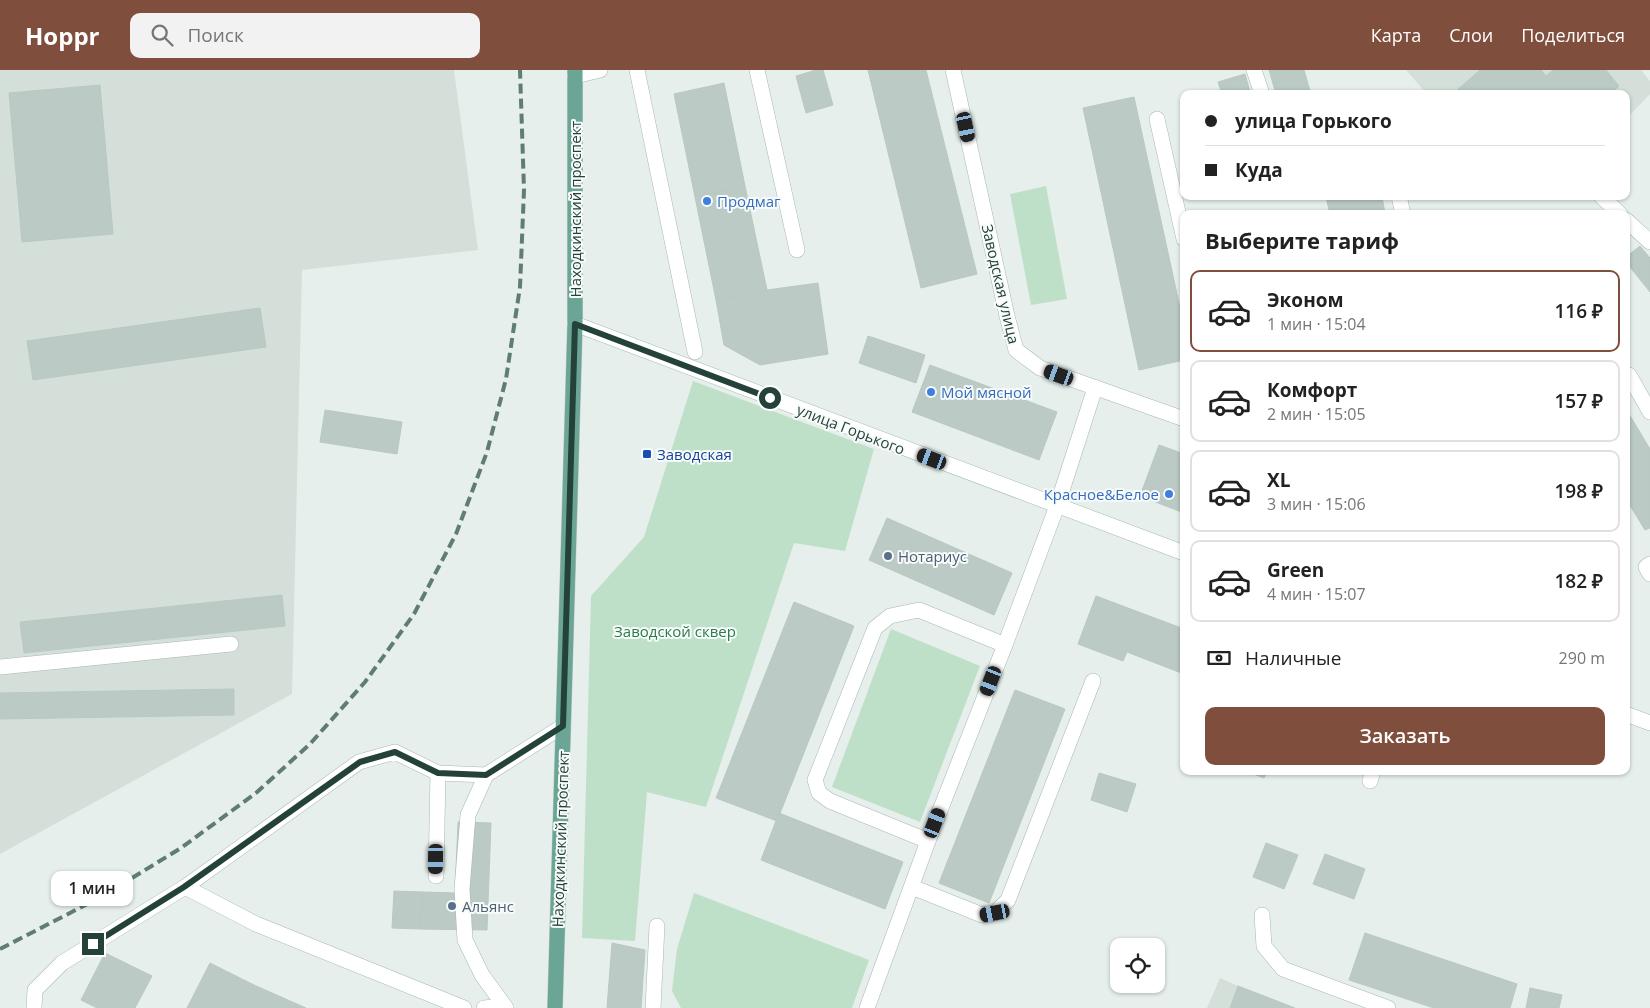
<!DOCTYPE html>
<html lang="ru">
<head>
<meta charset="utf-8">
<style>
  body { margin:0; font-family:"Open Sans",sans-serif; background:#f2f2f2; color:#222; height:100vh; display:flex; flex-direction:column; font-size:19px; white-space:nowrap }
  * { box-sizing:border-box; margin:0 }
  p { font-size:16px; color:#767676 }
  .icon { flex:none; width:28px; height:28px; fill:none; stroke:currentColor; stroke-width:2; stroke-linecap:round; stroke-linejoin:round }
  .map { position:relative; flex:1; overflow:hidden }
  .panel { position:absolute; left:1180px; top:140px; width:450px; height:565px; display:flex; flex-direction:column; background:#fff; border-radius:10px; box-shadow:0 1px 4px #0004 }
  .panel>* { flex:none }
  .hud { position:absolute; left:1180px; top:20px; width:450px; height:110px; border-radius:10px; box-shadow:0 1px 4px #0004; display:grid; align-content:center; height:110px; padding:0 25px; background:#fff }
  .controls { position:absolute; left:1110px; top:868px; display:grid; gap:10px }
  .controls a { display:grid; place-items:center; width:55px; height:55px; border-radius:10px; background:#fff; box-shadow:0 1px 4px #0004; font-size:25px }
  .end { position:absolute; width:22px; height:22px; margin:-11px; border:6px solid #24423a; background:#fff; box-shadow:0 0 0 2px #fff }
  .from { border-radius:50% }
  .bubble { position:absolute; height:35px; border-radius:10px; background:#fff; box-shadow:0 1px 4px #0004; font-size:16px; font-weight:600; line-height:35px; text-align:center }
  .car { position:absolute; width:15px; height:30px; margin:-15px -8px; border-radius:6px; box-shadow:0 0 4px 1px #0007; background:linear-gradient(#222 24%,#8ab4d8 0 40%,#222 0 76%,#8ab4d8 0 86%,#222 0) }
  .hud b { display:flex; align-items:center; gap:18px; height:48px; font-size:19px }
  .hud b+b { border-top:1px solid #e0e0e0 }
  .hud i { width:12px; height:12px; background:#222 }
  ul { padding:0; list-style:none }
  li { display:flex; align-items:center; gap:15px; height:82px; margin:0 10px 8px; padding:0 15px; border:2px solid #e0e0e0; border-radius:10px }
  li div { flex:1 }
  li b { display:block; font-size:19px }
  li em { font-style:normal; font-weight:600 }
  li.selected { border-color:#804e3d }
  li>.icon { width:45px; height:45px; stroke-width:1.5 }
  h2 { padding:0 25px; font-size:22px; line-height:60px }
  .pay { display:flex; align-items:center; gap:12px; height:55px; padding:0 25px; font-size:19px }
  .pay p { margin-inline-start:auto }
  .button { display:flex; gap:10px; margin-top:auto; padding:10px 25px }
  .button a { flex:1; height:58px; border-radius:10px; background:#804e3d; color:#fff; font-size:20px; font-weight:600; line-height:58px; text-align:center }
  header { display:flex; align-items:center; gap:30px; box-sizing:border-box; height:70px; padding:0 25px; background:#804e3d; color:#fff }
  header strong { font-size:24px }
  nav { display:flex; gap:28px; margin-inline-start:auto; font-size:18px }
  .search { width:350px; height:45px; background:#f2f2f2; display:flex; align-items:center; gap:12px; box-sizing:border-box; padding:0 18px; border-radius:10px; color:#767676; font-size:19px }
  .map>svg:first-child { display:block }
  .built { fill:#d4dfda }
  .green { fill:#bfe0c8 }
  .building { fill:#bbcac4; stroke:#b8c9c2 }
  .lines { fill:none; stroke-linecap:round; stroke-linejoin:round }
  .service-casing { stroke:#a8b8b2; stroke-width:16 }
  .minor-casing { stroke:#a8b8b2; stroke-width:16 }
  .secondary-casing { stroke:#a4bbb3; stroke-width:16 }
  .primary-casing { stroke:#c2cac8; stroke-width:16 }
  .service { stroke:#fff; stroke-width:15 }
  .minor { stroke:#fff; stroke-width:15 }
  .secondary { stroke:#fff; stroke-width:15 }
  .primary { stroke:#6aa596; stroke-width:15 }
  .rail { stroke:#5f7d75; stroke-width:4; stroke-dasharray:10 5; stroke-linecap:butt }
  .route { stroke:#24423a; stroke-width:6 }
  .shop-dot { fill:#3f7fe0; stroke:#f7fbf9; stroke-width:2 }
  .transit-dot { fill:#1a4fb4; stroke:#f7fbf9; stroke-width:2 }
  .service-dot { fill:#5c6f8a; stroke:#f7fbf9; stroke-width:2 }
  .labels { text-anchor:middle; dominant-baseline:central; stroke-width:4; stroke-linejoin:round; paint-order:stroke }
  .shop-label { font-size:15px; fill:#366cbe; stroke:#f7fbf9; text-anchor:start }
  .street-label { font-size:15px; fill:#24423a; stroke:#f7fbf9 }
  .transit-label { font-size:15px; fill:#164399; stroke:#f7fbf9; text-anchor:start }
  .service-label { font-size:15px; fill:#4e5e75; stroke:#f7fbf9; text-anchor:start }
  .park-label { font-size:15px; fill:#2d7a4b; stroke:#f7fbf9 }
</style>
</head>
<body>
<header>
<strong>Hoppr</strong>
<div class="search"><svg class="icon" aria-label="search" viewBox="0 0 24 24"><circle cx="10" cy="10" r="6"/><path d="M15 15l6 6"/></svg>Поиск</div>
<nav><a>Карта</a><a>Слои</a><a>Поделиться</a></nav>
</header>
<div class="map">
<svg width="1650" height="938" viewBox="0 0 1650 938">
  <rect width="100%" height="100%" fill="#e6efeb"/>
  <g class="built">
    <polygon points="0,0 454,0 478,180 302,200 292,624 0,784"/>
    <polygon points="1406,0 1641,0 1650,11 1650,24 1626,49 1626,24 1427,24"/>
    <polygon points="1220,908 1238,916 1295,938 1207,938"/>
  </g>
  <g class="green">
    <polygon points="1046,116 1067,229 1031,235 1010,124"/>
    <polygon points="693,311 874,379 845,481 794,473 706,737 647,722 635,871 582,868 591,526 644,467"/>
    <polygon points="891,559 980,596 920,752 832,717"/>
    <polygon points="694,823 869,890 852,938 681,938 672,921 677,879"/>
  </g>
  <g class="building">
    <polygon points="816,0 823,0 833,35 806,43 796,6"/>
    <polygon points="868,0 926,0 977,204 921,218"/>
    <polygon points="1269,0 1304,0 1310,21 1301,24 1276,24"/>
    <polygon points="1480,0 1541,0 1546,6 1553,0 1606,0 1619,16 1611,24 1459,24 1456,21"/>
    <polygon points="1245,4 1250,22 1244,24 1222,24 1218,12"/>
    <polygon points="724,13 745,116 695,127 674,24"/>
    <polygon points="100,15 113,164 22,172 9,23"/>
    <polygon points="1134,27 1184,256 1184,290 1139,300 1083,38"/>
    <polygon points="745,116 767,220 716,230 695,127"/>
    <polygon points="1382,126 1385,144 1330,144 1326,127"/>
    <polygon points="1640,176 1650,188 1650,222 1626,192 1626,187"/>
    <polygon points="818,213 828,284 760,295 724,275 716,230 767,220"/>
    <polygon points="260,238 266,277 33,310 27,271"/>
    <polygon points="868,266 925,285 916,313 859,293"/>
    <polygon points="930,295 1057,342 1039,390 912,342"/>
    <polygon points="1626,339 1650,379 1650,458 1645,460 1626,429"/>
    <polygon points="325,340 402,352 397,384 320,372"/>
    <polygon points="1159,375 1184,384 1184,443 1140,426"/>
    <polygon points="887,448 1012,503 994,545 869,490"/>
    <polygon points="282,525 285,556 24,583 20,552"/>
    <polygon points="1096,526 1184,559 1184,604 1127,582 1123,591 1078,574"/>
    <polygon points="794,532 854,556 777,751 716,728"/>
    <polygon points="234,619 234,645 0,649 0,623"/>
    <polygon points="1015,620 1065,639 989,833 939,813"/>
    <polygon points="1246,701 1267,701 1264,708"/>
    <polygon points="1099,703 1136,714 1127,742 1091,730"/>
    <polygon points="779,743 903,792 885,839 761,790"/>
    <polygon points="458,752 491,753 487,860 421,859 422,822 455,823"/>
    <polygon points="1266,773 1298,785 1284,819 1253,807"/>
    <polygon points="1325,784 1365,799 1354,829 1313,814"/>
    <polygon points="394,821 422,822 421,859 392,858"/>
    <polygon points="1365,863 1517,914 1510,938 1434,938 1349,910"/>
    <polygon points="612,873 645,880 641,938 607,938"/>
    <polygon points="105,883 152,906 135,938 97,938 81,930"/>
    <polygon points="210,893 254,915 306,938 187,938"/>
    <polygon points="1238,916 1295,938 1230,938"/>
    <polygon points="1530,918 1562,925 1559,938 1526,938"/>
  </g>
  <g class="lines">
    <defs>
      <g id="service">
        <polyline points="637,0 695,282"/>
        <polyline points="757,0 797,180"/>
        <polyline points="1157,49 1184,169"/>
        <polyline points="1399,126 1403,144"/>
        <polyline points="1601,126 1620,144"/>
        <polyline points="1626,150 1650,172"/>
        <polyline points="1629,305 1650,342"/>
        <polyline points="1057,436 1095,318"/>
        <polyline points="1650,494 1646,497 1650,504"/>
        <polyline points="0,597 231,574"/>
        <polyline points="1370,711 1373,701"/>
        <polyline points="928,771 830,731 819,723 815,710 875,558 890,546 919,540 1005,575"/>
        <polyline points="436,806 438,703"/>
        <polyline points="185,817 256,854 464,938"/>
        <polyline points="912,817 982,845 995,843 1008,830 1093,611"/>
        <polyline points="1262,845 1264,876 1283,899 1388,938"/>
        <polyline points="34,938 35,920 62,893 185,817 359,692 395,682 438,703 486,705"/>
        <polyline points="484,938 504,936"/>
        <polyline points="506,938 482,905 465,870 462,819 468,745 486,705 563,656"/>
        <polyline points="653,938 657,856"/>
      </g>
      <g id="minor">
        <polyline points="953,0 1007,246 1016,280 1040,298 1184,349"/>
        <polyline points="1254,0 1262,24"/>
        <polyline points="575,6 600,0"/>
        <polyline points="867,938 928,771 1005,575 1057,436"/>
      </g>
      <g id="secondary">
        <polyline points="575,254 1184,483"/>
        <polyline points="1626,644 1650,653"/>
      </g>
      <polyline id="primary" points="555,938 575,254 575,0"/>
    </defs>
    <use href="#service" class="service-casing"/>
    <use href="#minor" class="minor-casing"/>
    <use href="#secondary" class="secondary-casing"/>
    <use href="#primary" class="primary-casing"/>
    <use href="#service" class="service"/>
    <use href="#minor" class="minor"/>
    <use href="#secondary" class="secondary"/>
    <use href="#primary" class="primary"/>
    <polyline class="rail" points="0,879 101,827 181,778 256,723 310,674 365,612 414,544 456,464 487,382 506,309 520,217 524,120 520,0"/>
  </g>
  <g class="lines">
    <polyline class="route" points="93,874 184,817 360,692 395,682 438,703 486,705 563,656 575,254 770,328"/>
  </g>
  <g class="shop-dot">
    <circle cx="707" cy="131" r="5"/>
    <circle cx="931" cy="322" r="5"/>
    <circle cx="1169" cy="424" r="5"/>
  </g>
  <rect class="transit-dot" x="642" y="379" width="10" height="10" rx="2.5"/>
  <g class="service-dot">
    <circle cx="888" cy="486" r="5"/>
    <circle cx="452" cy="836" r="5"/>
  </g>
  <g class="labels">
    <g class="shop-label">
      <text x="717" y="131">Продмаг</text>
      <text x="941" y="322">Мой мясной</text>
      <text x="1159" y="424" text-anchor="end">Красное&amp;Белое</text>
    </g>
    <g class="street-label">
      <text transform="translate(575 139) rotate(-90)">Находкинский проспект</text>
      <text transform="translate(1001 214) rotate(77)">Заводская улица</text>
      <text transform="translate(851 359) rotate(21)">улица Горького</text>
      <text transform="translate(560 769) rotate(-88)">Находкинский проспект</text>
    </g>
    <g class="transit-label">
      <text x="657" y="384">Заводская</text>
    </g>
    <g class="service-label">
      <text x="898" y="486">Нотариус</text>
      <text x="462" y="836">Альянс</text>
    </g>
    <g class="park-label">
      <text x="675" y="561">Заводской сквер</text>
    </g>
  </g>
</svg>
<div class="controls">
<a><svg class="icon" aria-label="locate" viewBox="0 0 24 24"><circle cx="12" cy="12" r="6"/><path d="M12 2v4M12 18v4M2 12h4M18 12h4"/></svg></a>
</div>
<i class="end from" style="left:770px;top:328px"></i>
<i class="end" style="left:93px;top:874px"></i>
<div class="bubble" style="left:51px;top:801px;width:82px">1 мин</div>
<i class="car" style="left:966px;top:57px;rotate:168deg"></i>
<i class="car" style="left:1059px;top:305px;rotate:290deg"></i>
<i class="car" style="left:932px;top:389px;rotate:291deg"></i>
<i class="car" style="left:991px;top:611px;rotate:201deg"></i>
<i class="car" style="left:935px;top:753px;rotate:21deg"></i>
<i class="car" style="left:436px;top:789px;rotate:181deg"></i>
<i class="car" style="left:995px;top:843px;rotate:259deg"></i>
<div class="hud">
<b><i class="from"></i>улица Горького</b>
<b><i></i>Куда</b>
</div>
<section class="panel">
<h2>Выберите тариф</h2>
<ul>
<li class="selected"><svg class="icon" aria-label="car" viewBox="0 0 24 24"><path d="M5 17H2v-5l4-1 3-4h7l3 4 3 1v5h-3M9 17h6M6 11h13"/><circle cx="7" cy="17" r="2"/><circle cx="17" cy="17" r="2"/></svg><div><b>Эконом</b><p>1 мин · 15:04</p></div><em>116 ₽</em></li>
<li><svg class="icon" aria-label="car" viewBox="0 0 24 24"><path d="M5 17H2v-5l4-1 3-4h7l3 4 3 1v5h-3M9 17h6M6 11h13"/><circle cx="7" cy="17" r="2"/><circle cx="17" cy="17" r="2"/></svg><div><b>Комфорт</b><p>2 мин · 15:05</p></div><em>157 ₽</em></li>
<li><svg class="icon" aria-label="car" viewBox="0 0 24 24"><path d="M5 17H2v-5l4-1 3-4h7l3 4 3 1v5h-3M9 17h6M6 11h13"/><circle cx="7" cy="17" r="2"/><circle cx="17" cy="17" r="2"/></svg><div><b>XL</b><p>3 мин · 15:06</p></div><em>198 ₽</em></li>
<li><svg class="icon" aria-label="car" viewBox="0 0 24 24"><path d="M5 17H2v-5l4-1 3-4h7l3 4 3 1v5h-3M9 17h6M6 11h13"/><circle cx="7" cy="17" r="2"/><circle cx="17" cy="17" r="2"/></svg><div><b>Green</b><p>4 мин · 15:07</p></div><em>182 ₽</em></li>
</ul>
<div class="pay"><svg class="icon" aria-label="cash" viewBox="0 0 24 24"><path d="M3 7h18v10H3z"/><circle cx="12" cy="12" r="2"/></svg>Наличные<p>290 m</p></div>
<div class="button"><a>Заказать</a></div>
</section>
</div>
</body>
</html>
